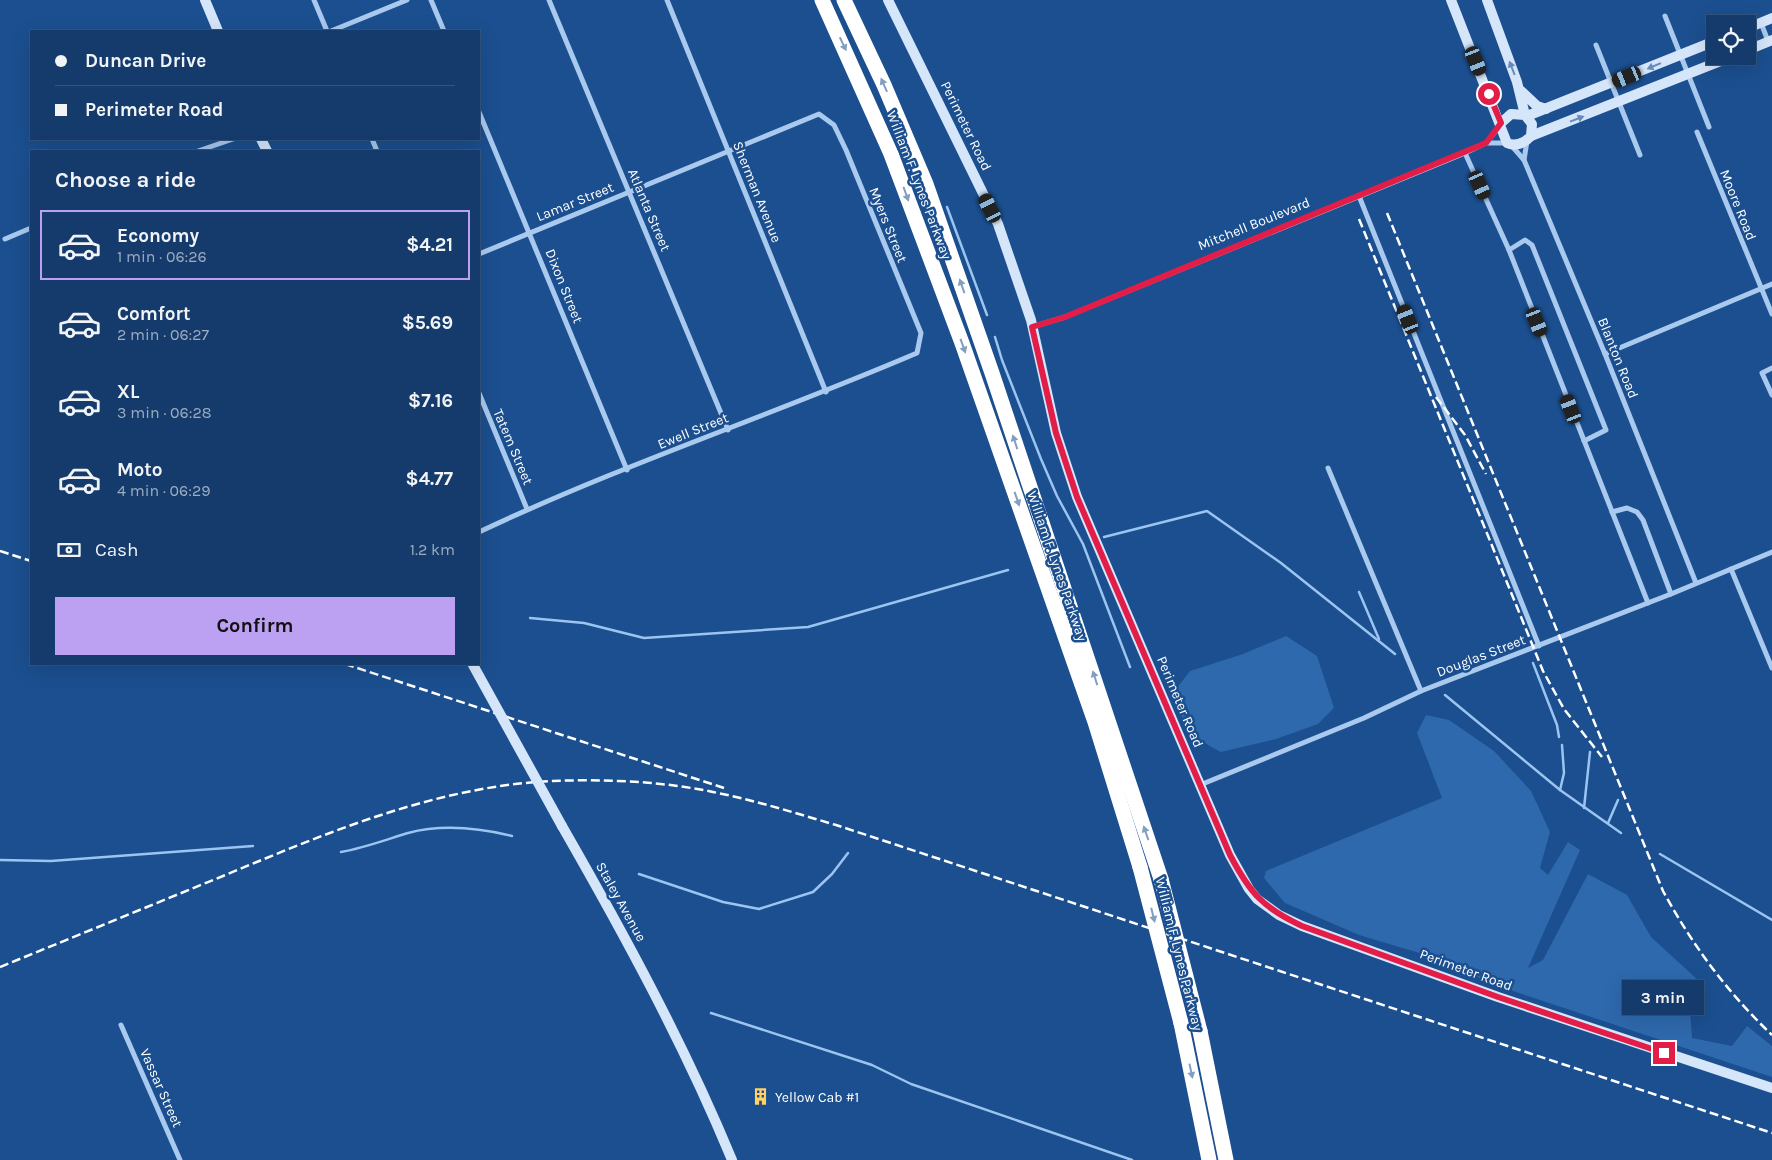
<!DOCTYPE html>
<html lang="en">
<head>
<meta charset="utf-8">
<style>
  body { margin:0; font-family:Karla,sans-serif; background:#214673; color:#f1f3f6; height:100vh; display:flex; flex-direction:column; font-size:19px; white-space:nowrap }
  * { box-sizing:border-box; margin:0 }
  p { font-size:16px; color:#9dadc1 }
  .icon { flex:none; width:28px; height:28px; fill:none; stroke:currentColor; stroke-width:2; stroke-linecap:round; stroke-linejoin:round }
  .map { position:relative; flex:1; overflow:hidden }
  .drawer { position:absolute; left:30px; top:150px; width:450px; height:515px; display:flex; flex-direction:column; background:#143b6b; border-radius:0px; box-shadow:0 5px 20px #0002,0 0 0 1px #33557e }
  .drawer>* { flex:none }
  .hud { position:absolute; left:30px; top:30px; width:450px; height:110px; border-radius:0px; box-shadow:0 5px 20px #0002,0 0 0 1px #33557e; display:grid; align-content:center; height:110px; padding:0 25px; background:#143b6b }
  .fabs { position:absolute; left:1706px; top:15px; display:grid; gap:10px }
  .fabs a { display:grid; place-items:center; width:50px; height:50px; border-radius:0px; background:#143b6b; box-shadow:0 5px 20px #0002,0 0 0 1px #33557e; font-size:25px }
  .end { position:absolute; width:22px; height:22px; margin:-11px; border:6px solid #e11d48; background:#fff; box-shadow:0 0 0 2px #fff }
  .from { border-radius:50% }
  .bubble { position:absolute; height:35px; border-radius:0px; background:#143b6b; box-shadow:0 5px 20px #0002,0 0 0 1px #33557e; font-size:16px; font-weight:700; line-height:35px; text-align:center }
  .car { position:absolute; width:15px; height:30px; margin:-15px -8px; border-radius:6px; box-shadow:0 0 4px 1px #0007; background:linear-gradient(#222 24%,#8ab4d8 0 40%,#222 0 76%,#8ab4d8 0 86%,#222 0) }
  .hud b { display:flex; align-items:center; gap:18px; height:48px; font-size:19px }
  .hud b+b { border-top:1px solid #33557e }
  .hud i { width:12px; height:12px; background:#f1f3f6 }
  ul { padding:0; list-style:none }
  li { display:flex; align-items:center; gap:15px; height:70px; margin:0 10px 8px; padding:0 15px; border:2px solid transparent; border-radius:0px }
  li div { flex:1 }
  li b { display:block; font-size:19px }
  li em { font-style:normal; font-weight:700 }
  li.current { border-color:#bca0f2 }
  li>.icon { width:45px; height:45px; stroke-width:1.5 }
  h2 { padding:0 25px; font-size:22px; line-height:60px }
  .pay { display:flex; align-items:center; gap:12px; height:55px; padding:0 25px; font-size:19px }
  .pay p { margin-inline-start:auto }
  .cta { display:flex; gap:10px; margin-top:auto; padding:10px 25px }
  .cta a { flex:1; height:58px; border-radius:0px; background:#bca0f2; color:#111; font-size:20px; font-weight:700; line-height:58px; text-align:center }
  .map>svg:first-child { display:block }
  .green { fill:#2e69ad }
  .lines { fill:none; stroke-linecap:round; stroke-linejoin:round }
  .stream { stroke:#9cc4f0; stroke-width:2.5 }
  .street { stroke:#a9c9ee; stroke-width:5 }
  .secondary { stroke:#d6e6fa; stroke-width:10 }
  .highway { stroke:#fff; stroke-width:15 }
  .rail { stroke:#fff; stroke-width:2.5; stroke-dasharray:9 4; stroke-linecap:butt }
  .secondary-bridge { stroke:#d6e6fa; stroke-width:10 }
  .highway-bridge { stroke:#fff; stroke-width:15 }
  .oneway { fill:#829ec1 }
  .oneway2 { fill:#668bba }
  .route { stroke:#e11d48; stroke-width:6 }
  .labels { text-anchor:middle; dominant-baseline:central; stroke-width:5; stroke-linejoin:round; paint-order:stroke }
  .street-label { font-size:14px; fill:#fff; stroke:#1b4f8f }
  .poi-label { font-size:14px; fill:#fff; stroke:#1b4f8f; text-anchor:start }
</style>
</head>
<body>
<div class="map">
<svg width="1772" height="1160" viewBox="0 0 1772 1160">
  <rect width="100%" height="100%" fill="#1b4f8f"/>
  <g class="green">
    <path d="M 1286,636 L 1317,656 L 1334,708 L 1318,724 L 1276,739 L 1221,752 C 1194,739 1181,722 1173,693 L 1190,671 L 1243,654 Z"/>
    <polygon points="1426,715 1449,720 1494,751 1531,791 1550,832 1540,868 1548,875 1568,842 1580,850 1528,968 1543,960 1588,874 1627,895 1651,937 1698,980 1690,1009 1692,1038 1732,1046 1747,1026 1772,1046 1772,1077 1492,984 1443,960 1359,935 1285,903 1264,878 1266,871 1442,798 1417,733"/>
  </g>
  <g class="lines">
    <g class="stream">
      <polyline points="947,207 987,315"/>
      <polyline points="995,337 1002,360 1041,459 1057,496 1083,544 1130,667"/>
      <polyline points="1104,537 1207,511 1281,563 1395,654"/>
      <polyline points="1359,592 1379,639"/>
      <polyline points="530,618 584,623 644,638 808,627 1008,570"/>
      <polyline points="1533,663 1557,725 1559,737"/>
      <polyline points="1445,695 1560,790 1621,833"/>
      <polyline points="1560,790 1564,773 1562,745"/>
      <polyline points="1584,808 1590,752"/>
      <polyline points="1608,823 1618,800"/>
      <path d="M 341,852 C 364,848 385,840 408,833 C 442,824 479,828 512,836"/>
      <polyline points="1660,854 1772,920"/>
      <polyline points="0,860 51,861 253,846"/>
      <polyline points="639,874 723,902 759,909 813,892 832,874 848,853"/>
      <polyline points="711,1013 872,1065 911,1084 1132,1160"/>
    </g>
    <g class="street">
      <polyline points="314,0 327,31"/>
      <polyline points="431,0 444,31"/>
      <polyline points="549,0 728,430"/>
      <polyline points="667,0 826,392"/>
      <polyline points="1665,16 1709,127"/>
      <polyline points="1761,23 1768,41"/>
      <polyline points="331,31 407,0"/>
      <polyline points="1596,45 1640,155"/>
      <polyline points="479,112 627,470"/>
      <polyline points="1697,132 1772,314"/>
      <polyline points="372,139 377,151"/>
      <polyline points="1527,141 1524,160 1605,354 1696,583"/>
      <polyline points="1487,143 1507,143"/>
      <polyline points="1511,145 1524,160"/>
      <polyline points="198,151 233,139"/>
      <polyline points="1465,153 1509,250 1648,603"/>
      <polyline points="1359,196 1539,646"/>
      <polyline points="5,239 31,228"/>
      <polyline points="1509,250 1525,240 1532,245 1606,430 1584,441"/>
      <path d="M 479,254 L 819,114 L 834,125 L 846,150 L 921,333 L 917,353 C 772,415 621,465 479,532"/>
      <polyline points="1032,327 1065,317 1465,153 1486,143 1500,126"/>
      <polyline points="1605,354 1772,284"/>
      <polyline points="1772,368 1762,373 1772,395"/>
      <polyline points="479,393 527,509"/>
      <polyline points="1328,468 1421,691"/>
      <polyline points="1612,512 1627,508 1637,512 1643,520 1671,594"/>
      <polyline points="1731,569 1772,668"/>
      <polyline points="1200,785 1364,718 1421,691 1671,594 1772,552"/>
      <polyline points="121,1025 180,1160"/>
    </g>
    <g class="secondary">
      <polyline points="205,0 218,31"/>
      <polyline points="888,0 998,224 1031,320 1056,433 1077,497 1230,855 1249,889 1257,899 1279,915 1302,926 1498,997 1772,1088"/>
      <path d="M 1451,0 L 1507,143 C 1515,147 1525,143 1531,136 L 1532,124 L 1525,115 L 1511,114 L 1501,123"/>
      <polyline points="1487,0 1517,82 1525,115"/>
      <polyline points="1748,28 1772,18"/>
      <polyline points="1748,50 1772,40"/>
      <polyline points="1521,91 1537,106 1546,109"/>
      <polyline points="1527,116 1715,41"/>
      <polyline points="1531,136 1733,56"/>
      <polyline points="261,139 267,151"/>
      <path d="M 562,826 C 624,934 684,1044 732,1160"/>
    </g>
    <g class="highway">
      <polyline points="822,0 891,154 962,343 1095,722 1140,867"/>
      <polyline points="844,0 884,85 926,184 992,373 1161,879"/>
      <polyline points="1181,1023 1209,1160"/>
      <polyline points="1200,1031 1226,1160"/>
    </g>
    <g class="rail">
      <path d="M 1387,213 L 1663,891 C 1693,946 1727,992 1772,1035"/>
      <polyline points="1359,219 1543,671 1564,709 1602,757"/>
      <polyline points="1436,397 1465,435 1486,474"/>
      <polyline points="0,551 31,561"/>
      <polyline points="345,664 724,788"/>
      <path d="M 0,967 C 74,937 149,906 223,876 C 329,832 435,787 551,781 C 604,779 660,781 713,792 C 754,800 795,813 836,825 L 1772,1133"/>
    </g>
    <polyline class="secondary-bridge" points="473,665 562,826"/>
    <g class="highway-bridge">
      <polyline points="1140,867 1181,1023"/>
      <polyline points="1161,879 1200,1031"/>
    </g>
  </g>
  <defs><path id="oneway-solid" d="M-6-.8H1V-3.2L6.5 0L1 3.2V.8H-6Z" transform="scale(1.25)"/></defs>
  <g class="oneway">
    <use href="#oneway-solid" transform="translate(843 44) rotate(65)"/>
    <use href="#oneway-solid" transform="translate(884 85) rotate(-114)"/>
    <use href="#oneway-solid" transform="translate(906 194) rotate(70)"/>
    <use href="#oneway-solid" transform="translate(962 286) rotate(-109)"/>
    <use href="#oneway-solid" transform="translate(963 346) rotate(70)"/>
    <use href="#oneway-solid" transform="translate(1015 442) rotate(-108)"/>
    <use href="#oneway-solid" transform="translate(1017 499) rotate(71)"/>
    <use href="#oneway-solid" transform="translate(1095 678) rotate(-108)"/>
    <use href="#oneway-solid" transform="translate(1146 833) rotate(-109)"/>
    <use href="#oneway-solid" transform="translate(1153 915) rotate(76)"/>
    <use href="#oneway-solid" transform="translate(1191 1071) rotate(78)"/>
  </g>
  <g class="oneway2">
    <use href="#oneway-solid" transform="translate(1654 66) rotate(157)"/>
    <use href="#oneway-solid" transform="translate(1512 68) rotate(-111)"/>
    <use href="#oneway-solid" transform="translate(1577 119) rotate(-21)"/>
  </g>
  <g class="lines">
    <path class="route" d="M 1489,94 L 1501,123 L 1486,143 L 1065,317 L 1032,327 L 1056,433 L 1077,497 L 1230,855 C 1250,893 1263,908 1302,926 L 1498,997 L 1664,1053"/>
  </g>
  <defs>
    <symbol id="building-bare" viewBox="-9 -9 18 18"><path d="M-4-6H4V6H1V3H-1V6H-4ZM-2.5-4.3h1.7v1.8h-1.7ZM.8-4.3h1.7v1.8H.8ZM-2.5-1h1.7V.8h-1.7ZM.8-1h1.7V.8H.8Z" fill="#ffd166" stroke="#1b4f8f" stroke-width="2.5" paint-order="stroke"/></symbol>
  </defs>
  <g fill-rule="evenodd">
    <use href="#building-bare" x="748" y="1084" width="25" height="25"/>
  </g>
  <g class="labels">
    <g class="street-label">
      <text transform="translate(966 126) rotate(64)">Perimeter Road</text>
      <text transform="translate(919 185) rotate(69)">William F. Lynes Parkway</text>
      <text transform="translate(757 192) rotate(68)">Sherman Avenue</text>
      <text transform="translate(575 202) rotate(-22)">Lamar Street</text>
      <text transform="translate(1738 205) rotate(68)">Moore Road</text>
      <text transform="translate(649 210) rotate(67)">Atlanta Street</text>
      <text transform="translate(1254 224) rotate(-22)">Mitchell Boulevard</text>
      <text transform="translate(888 225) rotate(68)">Myers Street</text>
      <text transform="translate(564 286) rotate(68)">Dixon Street</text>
      <text transform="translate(1618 358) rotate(68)">Blanton Road</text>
      <text transform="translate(693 431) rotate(-22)">Ewell Street</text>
      <text transform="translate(513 447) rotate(67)">Tatem Street</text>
      <text transform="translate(1057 566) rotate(71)">William F. Lynes Parkway</text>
      <text transform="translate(1481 656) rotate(-21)">Douglas Street</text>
      <text transform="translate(1180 702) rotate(67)">Perimeter Road</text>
      <text transform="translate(621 902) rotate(61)">Staley Avenue</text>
      <text transform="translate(1179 954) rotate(76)">William F. Lynes Parkway</text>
      <text transform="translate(1466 970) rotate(20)">Perimeter Road</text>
      <text transform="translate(161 1088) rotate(66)">Vassar Street</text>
    </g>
    <g class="poi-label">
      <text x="775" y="1097">Yellow Cab #1</text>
    </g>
  </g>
</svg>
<div class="fabs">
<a><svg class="icon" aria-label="locate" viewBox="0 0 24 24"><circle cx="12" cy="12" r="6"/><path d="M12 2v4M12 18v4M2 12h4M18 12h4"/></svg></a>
</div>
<i class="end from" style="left:1489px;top:94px"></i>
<i class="end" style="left:1664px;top:1053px"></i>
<div class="bubble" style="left:1622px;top:980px;width:82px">3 min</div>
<i class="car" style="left:1476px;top:61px;rotate:158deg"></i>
<i class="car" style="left:1627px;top:77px;rotate:248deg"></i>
<i class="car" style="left:1480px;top:185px;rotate:156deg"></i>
<i class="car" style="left:990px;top:208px;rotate:334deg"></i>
<i class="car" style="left:1408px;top:319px;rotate:338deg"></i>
<i class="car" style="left:1537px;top:322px;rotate:158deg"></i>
<i class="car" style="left:1571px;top:409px;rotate:339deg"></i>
<div class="hud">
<b><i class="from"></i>Duncan Drive</b>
<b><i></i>Perimeter Road</b>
</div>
<section class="drawer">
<h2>Choose a ride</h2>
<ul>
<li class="current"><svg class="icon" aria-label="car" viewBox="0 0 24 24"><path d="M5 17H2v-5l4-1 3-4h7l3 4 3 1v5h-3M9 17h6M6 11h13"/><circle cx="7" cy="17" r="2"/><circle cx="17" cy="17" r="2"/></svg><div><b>Economy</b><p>1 min · 06:26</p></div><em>$4.21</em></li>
<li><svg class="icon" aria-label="car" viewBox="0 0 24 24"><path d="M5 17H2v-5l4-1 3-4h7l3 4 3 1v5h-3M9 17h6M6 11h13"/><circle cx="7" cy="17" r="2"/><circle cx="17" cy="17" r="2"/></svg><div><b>Comfort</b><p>2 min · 06:27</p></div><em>$5.69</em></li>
<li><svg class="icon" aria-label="car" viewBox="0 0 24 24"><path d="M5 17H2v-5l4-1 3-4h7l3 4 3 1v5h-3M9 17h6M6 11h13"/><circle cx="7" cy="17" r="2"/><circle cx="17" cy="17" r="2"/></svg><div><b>XL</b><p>3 min · 06:28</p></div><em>$7.16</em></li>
<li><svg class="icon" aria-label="car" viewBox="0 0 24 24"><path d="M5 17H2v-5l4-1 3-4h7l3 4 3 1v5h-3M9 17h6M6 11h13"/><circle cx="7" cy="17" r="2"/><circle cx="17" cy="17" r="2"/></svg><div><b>Moto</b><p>4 min · 06:29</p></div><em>$4.77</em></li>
</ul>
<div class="pay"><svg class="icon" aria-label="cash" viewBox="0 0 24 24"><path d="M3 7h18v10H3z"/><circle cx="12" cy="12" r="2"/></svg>Cash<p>1.2 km</p></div>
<div class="cta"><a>Confirm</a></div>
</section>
</div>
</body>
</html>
